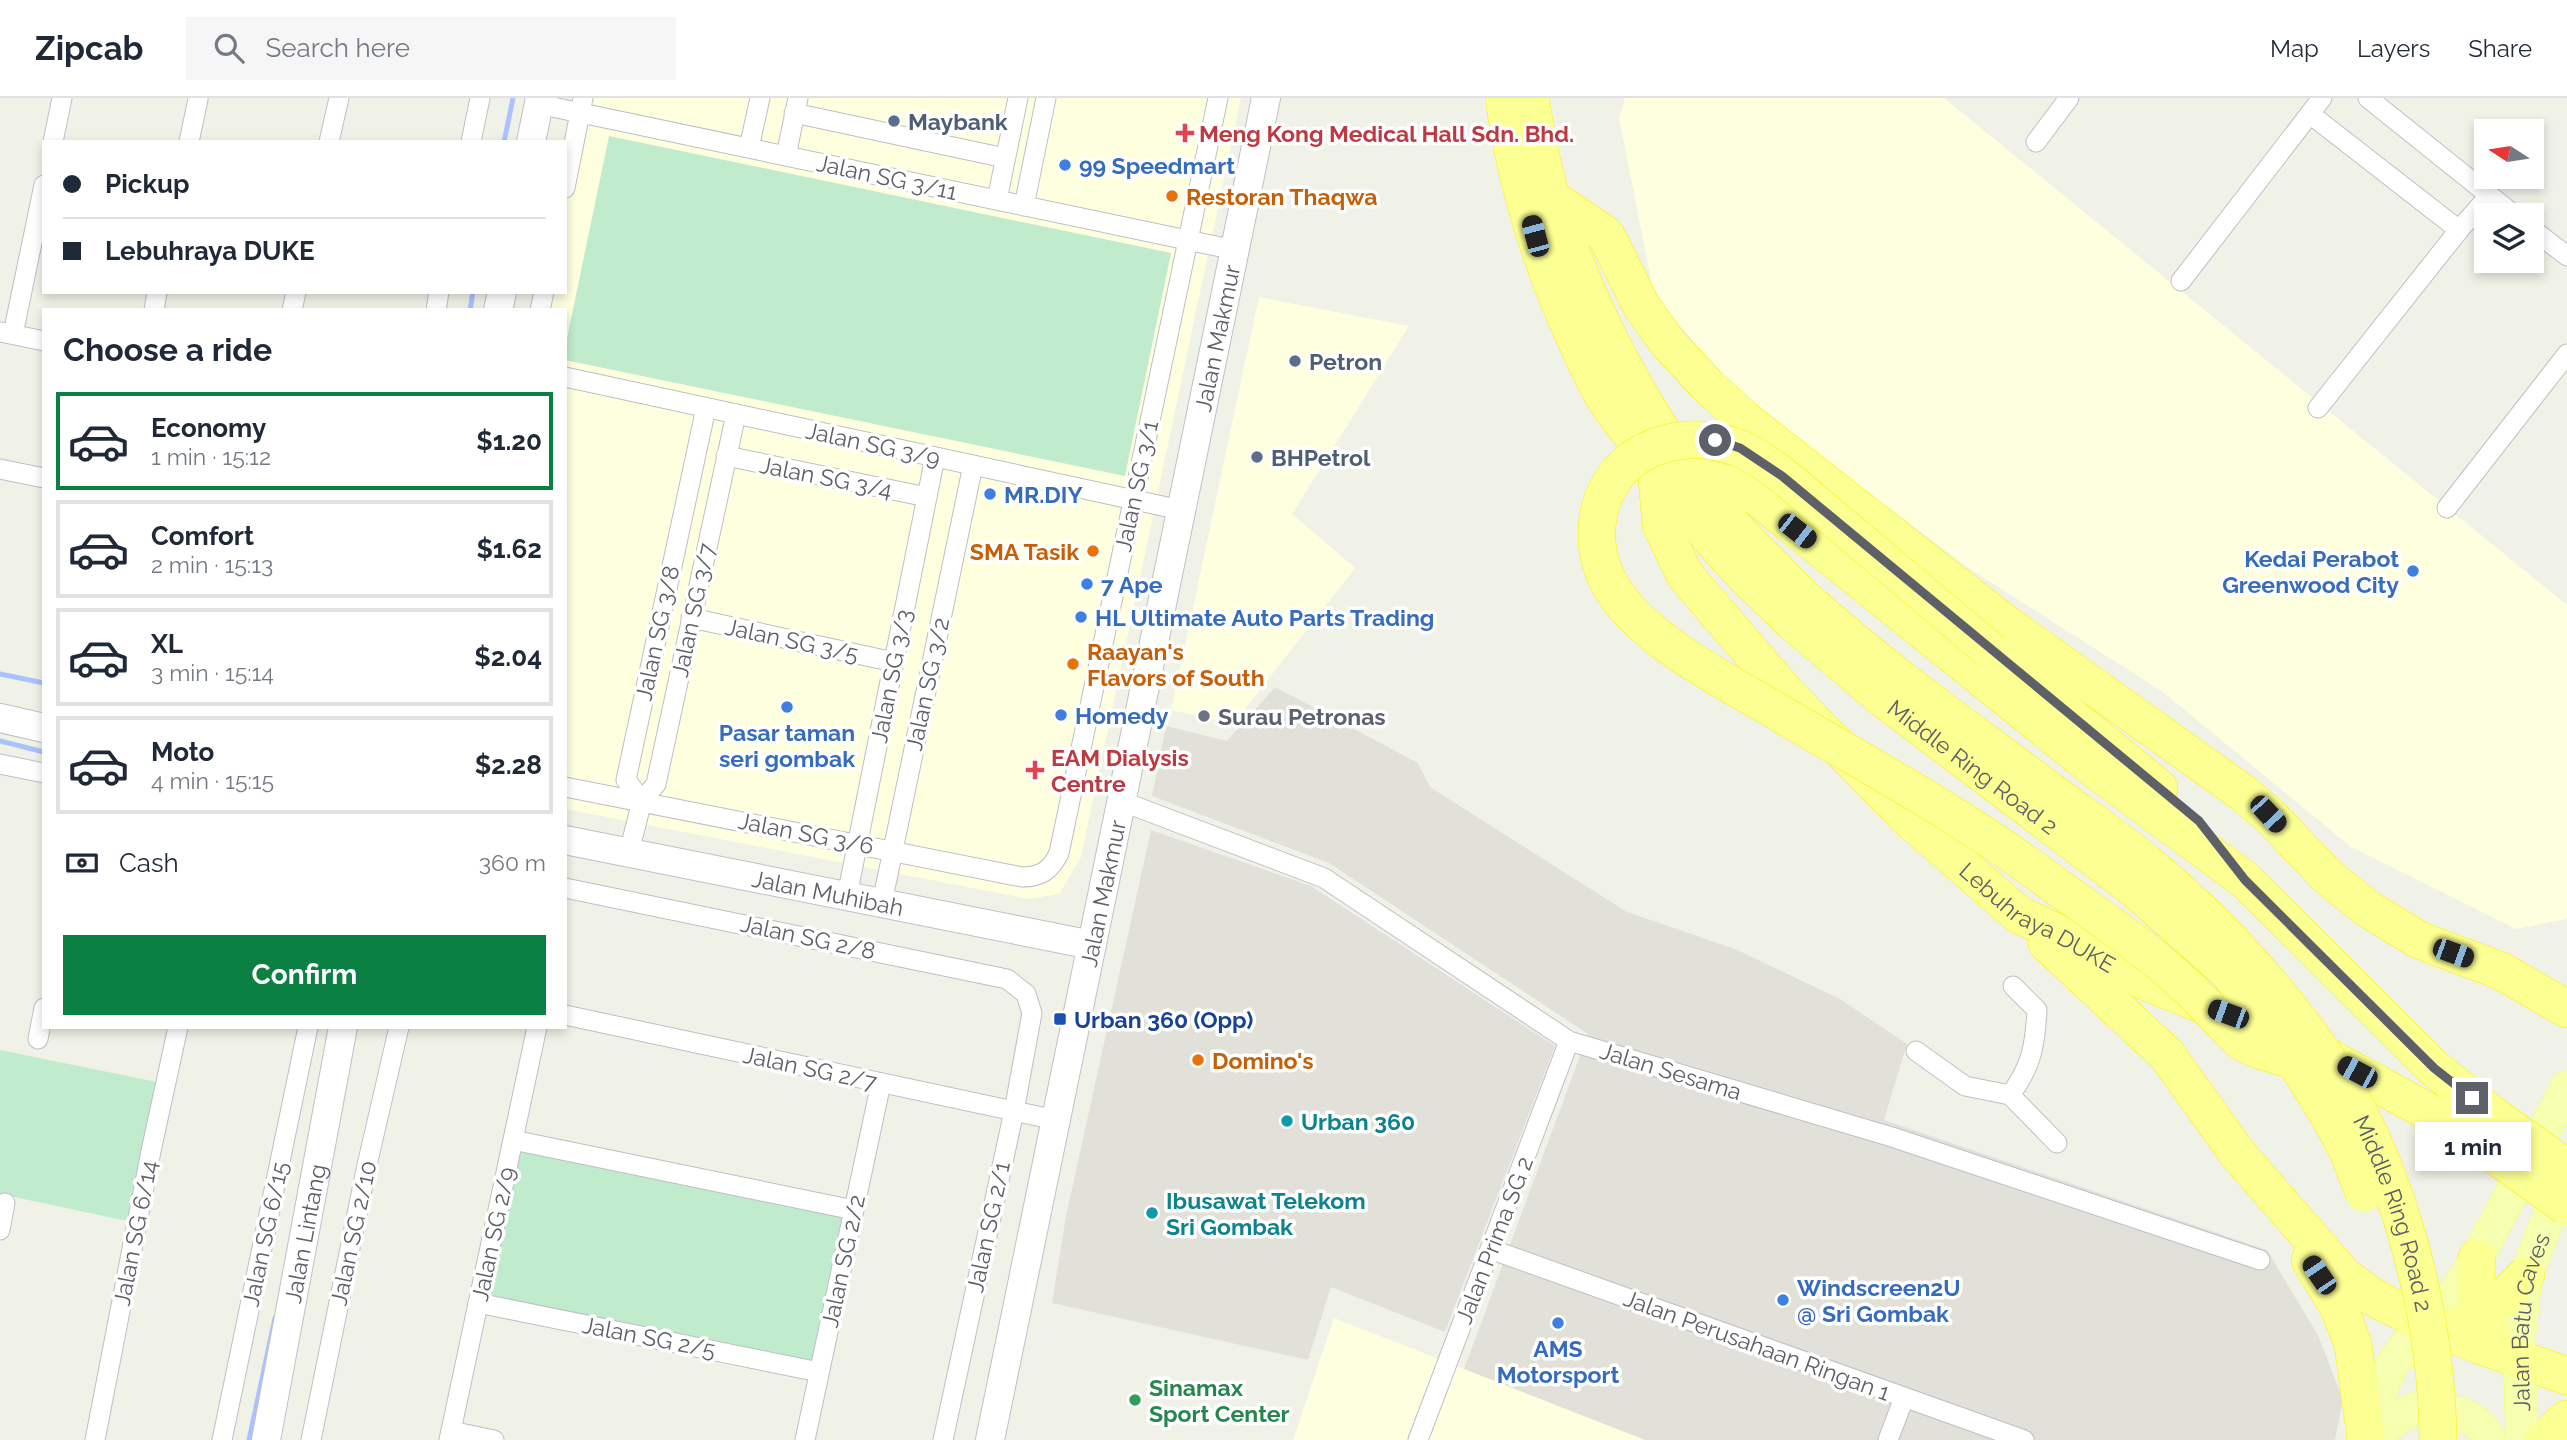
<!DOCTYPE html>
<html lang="en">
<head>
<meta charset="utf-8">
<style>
  body { margin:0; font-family:Raleway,sans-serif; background:#f6f6f7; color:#1f2937; height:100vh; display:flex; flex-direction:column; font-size:26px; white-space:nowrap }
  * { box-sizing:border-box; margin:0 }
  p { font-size:23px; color:#747a83 }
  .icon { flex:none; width:38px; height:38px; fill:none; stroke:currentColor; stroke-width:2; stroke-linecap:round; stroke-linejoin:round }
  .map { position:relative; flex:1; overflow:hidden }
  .details { position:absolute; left:42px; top:210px; width:525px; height:721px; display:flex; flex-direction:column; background:#fff; border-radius:0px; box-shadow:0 4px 10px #0003 }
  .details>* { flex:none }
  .top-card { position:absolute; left:42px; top:42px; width:525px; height:154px; border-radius:0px; box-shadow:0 4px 10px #0003; display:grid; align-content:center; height:154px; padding:0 21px; background:#fff }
  .needle { width:46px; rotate:282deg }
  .buttons { position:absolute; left:2474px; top:21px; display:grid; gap:14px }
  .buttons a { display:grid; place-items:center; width:70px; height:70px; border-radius:0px; background:#fff; box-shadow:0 4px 10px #0003; font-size:35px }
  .end { position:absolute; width:32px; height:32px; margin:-16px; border:9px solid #5e6069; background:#fff; box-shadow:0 0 0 4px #fff }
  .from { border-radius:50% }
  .bubble { position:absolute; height:49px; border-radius:0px; background:#fff; box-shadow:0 4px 10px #0003; font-size:23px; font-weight:700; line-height:49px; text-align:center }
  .car { position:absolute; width:21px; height:42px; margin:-21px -10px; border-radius:9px; box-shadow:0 0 5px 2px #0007; background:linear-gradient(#222 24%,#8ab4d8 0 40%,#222 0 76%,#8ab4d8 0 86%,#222 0) }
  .top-card b { display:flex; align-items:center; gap:24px; height:66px; font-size:26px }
  .top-card b+b { border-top:2px solid #e0e1e3 }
  .top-card i { width:18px; height:18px; background:#1f2937 }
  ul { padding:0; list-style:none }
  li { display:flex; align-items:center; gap:21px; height:98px; margin:0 14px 10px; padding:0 7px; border:4px solid #e0e1e3; border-radius:0px }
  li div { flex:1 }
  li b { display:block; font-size:26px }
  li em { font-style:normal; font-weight:700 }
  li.current { border-color:#0b8043 }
  li>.icon { width:63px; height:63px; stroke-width:1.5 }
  h2 { padding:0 21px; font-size:32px; line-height:84px }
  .pay { display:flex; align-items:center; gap:18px; height:77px; padding:0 21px; font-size:26px }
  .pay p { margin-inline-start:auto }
  .cta { display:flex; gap:14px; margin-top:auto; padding:14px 21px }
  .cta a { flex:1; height:80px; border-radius:0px; background:#0b8043; color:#fff; font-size:28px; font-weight:700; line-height:80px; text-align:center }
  header { display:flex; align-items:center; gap:42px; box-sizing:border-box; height:98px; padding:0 35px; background:#fff; border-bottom:2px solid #e0e1e3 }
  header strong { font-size:33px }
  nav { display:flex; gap:38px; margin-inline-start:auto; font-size:24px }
  .search { width:490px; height:63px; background:#f6f6f7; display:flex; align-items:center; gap:18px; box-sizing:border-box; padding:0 24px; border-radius:0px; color:#747a83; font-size:26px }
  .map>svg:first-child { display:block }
  .commercial { fill:#fdffdf }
  .industrial { fill:#e1e1d9 }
  .green { fill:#c1ebcd }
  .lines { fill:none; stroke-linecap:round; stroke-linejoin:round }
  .stream { stroke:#aac2ff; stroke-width:5 }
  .street-casing { stroke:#bebfc7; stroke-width:21 }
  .secondary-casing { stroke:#bfc0c9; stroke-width:30 }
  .primary-casing { stroke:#ffff53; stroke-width:33 }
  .highway-casing { stroke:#f9f100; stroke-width:38 }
  .street { stroke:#fff; stroke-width:19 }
  .secondary { stroke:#fff; stroke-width:28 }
  .primary { stroke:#f5ffaf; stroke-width:32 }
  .highway { stroke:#fcff91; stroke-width:37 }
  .highway-bridge-casing { stroke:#f9f100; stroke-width:38; stroke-linecap:butt }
  .highway-bridge { stroke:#fcff91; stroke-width:37 }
  .route { stroke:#5e6069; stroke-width:9 }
  .service-dot { fill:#5c6f8a; stroke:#fff; stroke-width:2.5 }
  .health-dot { fill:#e0444e; stroke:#fff; stroke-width:2.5 }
  .shop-dot { fill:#3f7fe0; stroke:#fff; stroke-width:2.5 }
  .food-dot { fill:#e8710a; stroke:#fff; stroke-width:2.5 }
  .worship-dot { fill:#6b7280; stroke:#fff; stroke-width:2.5 }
  .transit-dot { fill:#1a4fb4; stroke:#fff; stroke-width:2.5 }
  .culture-dot { fill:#0f9aa8; stroke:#fff; stroke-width:2.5 }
  .leisure-dot { fill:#2e9e5b; stroke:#fff; stroke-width:2.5 }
  .labels { text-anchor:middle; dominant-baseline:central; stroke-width:7; stroke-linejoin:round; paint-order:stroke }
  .service-label { font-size:23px; font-weight:bold; fill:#4e5e75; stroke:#fff; text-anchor:start }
  .health-label { font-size:23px; font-weight:bold; fill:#be3a42; stroke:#fff; text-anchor:start }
  .shop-label { font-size:23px; font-weight:bold; fill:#366cbe; stroke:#fff; text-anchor:start }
  .street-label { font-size:23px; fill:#5e6069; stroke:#fff }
  .food-label { font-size:23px; font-weight:bold; fill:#c56008; stroke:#fff; text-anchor:start }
  .worship-label { font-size:23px; font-weight:bold; fill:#5b616d; stroke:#fff; text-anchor:start }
  .transit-label { font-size:23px; font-weight:bold; fill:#164399; stroke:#fff; text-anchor:start }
  .culture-label { font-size:23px; font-weight:bold; fill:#0d838f; stroke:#fff; text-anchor:start }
  .leisure-label { font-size:23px; font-weight:bold; fill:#27864d; stroke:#fff; text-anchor:start }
</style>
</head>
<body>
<header>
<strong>Zipcab</strong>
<div class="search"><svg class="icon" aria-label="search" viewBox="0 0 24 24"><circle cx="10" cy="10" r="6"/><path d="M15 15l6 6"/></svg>Search here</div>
<nav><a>Map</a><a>Layers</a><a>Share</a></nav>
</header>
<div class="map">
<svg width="2567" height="1342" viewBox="0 0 2567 1342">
  <rect width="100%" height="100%" fill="#f1f2e7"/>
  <g class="commercial">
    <polygon points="576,0 1241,0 1081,759 1059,796 1029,801 565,711 565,212 532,212 535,194 565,194 565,50"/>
    <polygon points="1625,0 1944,0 2567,507 2567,821 2516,831 2351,749 2163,594 1964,467 1735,293 1654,197 1619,20"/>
    <polygon points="1259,199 1409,228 1292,416 1355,470 1233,626 1171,612"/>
    <polygon points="1334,1220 1645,1342 1293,1342"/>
  </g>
  <g class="industrial">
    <polygon points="1275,589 1418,665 1430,689 1627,814 1735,851 1840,901 1907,946 1884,1022 2267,1152 2318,1237 2343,1301 2335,1342 1645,1342 1464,1271 1588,936 1329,765 1152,698 1166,628 1227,643"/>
    <polygon points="1151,732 1311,788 1555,948 1445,1234 1331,1189 1308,1262 1052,1205 1066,1118"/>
  </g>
  <g class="green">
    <polygon points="609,38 1171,155 1125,378 565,262 565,250"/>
    <polygon points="0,952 157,984 127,1123 0,1096"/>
    <polygon points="513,1042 854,1112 819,1274 478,1205"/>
  </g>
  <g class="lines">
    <g class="stream">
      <polyline points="504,44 513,0"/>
      <polyline points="470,212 473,194"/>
      <polyline points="0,576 44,585"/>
      <polyline points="0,643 44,654"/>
      <polyline points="249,1342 275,1220"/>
    </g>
    <defs>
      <g id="street">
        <polyline points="2368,0 2514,117"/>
        <polyline points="538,6 1235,152"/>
        <polyline points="794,15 1005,60"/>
        <polyline points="2310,16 2459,132"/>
        <polyline points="53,44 62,0"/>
        <polyline points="189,44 198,1"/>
        <polyline points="329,44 339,0"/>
        <polyline points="471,44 480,0"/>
        <polyline points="2036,44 2069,0"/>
        <polyline points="749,50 760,0"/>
        <polyline points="786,58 798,0"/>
        <polyline points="565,90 583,0"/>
        <polyline points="997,102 1018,0"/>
        <polyline points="1024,108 1046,0"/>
        <polyline points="2532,131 2567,158"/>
        <polyline points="2181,183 2322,0"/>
        <polyline points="154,212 157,194"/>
        <polyline points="292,212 296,194"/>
        <polyline points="436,212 439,194"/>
        <polyline points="540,212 544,194"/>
        <polyline points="1,234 44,243"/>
        <polyline points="13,236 44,87"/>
        <polyline points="565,279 1181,412"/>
        <polyline points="2318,310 2459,132 2489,98"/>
        <polyline points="726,358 927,399"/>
        <polyline points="0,371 44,380"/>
        <polyline points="2447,410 2567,256"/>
        <polyline points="691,520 894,564"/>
        <polyline points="0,666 44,675"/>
        <path d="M 565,689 L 1022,779 C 1041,779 1051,772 1059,755 L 1218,0"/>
        <polyline points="642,703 626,682 706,310"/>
        <polyline points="1121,703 1324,780 1569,943 1892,1039 2260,1162"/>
        <polyline points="629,754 642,703 656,686 736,316"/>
        <polyline points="565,790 1007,881 1026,896 1032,915 1014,1013 943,1342"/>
        <polyline points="847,798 935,359"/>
        <polyline points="882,805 973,367"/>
        <polyline points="565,917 1056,1022"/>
        <polyline points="38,941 44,910"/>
        <polyline points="1916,953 1965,988 2010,997 2057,1045"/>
        <path d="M 2010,997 C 2032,968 2035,947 2037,912 L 2013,888"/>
        <polyline points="513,1042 854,1112"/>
        <polyline points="0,1132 5,1105"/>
        <polyline points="1490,1151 2024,1342"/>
        <polyline points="478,1205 819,1274"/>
        <polyline points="451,1333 494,1342"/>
        <polyline points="95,1342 151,1053 178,929"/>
        <polyline points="222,1342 308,929"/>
        <polyline points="311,1342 367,1067 399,929"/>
        <polyline points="449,1342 537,929"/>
        <polyline points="805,1342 881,985"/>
        <polyline points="1418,1342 1569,943"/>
        <polyline points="1888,1342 1904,1300"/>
      </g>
      <g id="secondary">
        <polyline points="531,44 540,0"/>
        <polyline points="498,212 502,194"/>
        <polyline points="0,620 44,630"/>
        <path id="s1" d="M 565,742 L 1092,847"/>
        <path id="s2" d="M 266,1342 L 343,929"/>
        <path id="s3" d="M 990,1342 L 1266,0"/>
      </g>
      <g id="primary">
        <polyline points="2369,1341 2379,1298 2391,1268 2409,1243 2455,1194 2477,1160 2567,989"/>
        <path d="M 2374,1342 C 2386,1329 2400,1314 2419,1310 C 2441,1306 2482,1319 2490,1342"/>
        <path id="s4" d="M 2522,1342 L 2519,1240 L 2526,1177 L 2564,1080"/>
      </g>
      <g id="highway">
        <path d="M 1504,0 C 1518,102 1553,201 1600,292 C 1611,312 1627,330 1640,348 C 1674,396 1709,442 1751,484"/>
        <path d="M 1530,0 C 1536,33 1541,67 1551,99 C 1557,119 1566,139 1573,159 C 1614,265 1681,380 1763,459"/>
        <polyline points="1551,100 1606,137 1641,207 1668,245 1709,289 1749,325 2006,526 2243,695 2268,716 2327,778 2368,811 2419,842 2501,873 2567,911"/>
        <path id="s5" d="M 1656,370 L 1661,427 L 1685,477 L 1785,594 L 1908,720 L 2019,817 L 2050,831 L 2129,877 L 2207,908"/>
        <polyline points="1693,377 1747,391 2096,672 2245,782 2434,970 2490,1015"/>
        <polyline points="1991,553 2159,690"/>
        <polyline points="2047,845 2167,957 2237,1055 2344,1178 2372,1199 2425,1225 2479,1247 2567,1278"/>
        <polyline points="2313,951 2453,1027"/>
        <path d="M 2477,1160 C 2475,1188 2473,1211 2491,1235"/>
        <polyline points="2310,1162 2339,1210 2353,1246 2366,1342"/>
        <path d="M 2433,1227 C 2480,1233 2495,1206 2526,1177"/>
        <polyline points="2543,1342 2567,1321"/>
      </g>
    </defs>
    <use href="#street" class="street-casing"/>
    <use href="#secondary" class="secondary-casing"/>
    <use href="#primary" class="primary-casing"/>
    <use href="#highway" class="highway-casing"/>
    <use href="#street" class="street"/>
    <use href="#secondary" class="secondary"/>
    <use href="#primary" class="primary"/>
    <use href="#highway" class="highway"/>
    <defs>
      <g id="highway-bridge">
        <path id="s6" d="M 1763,459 C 1780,475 1795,493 1813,508 C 1891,578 1978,638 2061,701 C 2091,723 2122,744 2150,768 C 2214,821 2272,884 2320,951 C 2396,1057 2437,1213 2438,1342"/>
        <path id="s7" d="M 1751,484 L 1795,526 L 1884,601 L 2135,791 L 2229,875 L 2295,963 L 2331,1021 L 2348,1053 L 2364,1095"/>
        <path d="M 1991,553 C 1938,509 1886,464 1833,420 C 1806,398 1769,361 1736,349 C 1689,332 1630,345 1607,392 C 1591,424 1594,464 1614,493 C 1645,542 1723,582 1773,611 C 1869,668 1967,720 2056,788 C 2096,817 2138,845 2175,878 C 2193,893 2209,911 2226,928 C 2231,933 2236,939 2241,943 C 2256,953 2278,957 2295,963"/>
        <polyline points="2490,1015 2567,1070"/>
        <polyline points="2453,1027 2567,1109"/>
      </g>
    </defs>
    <use href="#highway-bridge" class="highway-bridge-casing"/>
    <use href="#highway-bridge" class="highway-bridge"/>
  </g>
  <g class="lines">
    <polyline class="route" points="1715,342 1740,350 1782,378 2199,723 2245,782 2434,970 2472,1000"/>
  </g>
  <g class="service-dot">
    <circle cx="894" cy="23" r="7"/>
    <circle cx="1295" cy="263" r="7"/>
    <circle cx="1257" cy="359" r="7"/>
  </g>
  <g class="health-dot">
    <path d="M1181.5 24.5h7v7h7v7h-7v7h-7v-7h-7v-7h7z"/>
    <path d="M1031.5 661.5h7v7h7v7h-7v7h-7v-7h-7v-7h7z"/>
  </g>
  <g class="shop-dot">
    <circle cx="1065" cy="67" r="7"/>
    <circle cx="990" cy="396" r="7"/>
    <circle cx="2413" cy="473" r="7"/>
    <circle cx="1087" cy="486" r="7"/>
    <circle cx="1081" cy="519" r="7"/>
    <circle cx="787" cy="609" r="7"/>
    <circle cx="1061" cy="617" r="7"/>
    <circle cx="1783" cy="1202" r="7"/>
    <circle cx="1558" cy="1225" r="7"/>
  </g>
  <g class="food-dot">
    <circle cx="1172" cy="98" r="7"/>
    <circle cx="1093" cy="453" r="7"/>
    <circle cx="1073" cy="566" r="7"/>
    <circle cx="1198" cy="962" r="7"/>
  </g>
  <circle class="worship-dot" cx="1204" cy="618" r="7"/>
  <rect class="transit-dot" x="1053" y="914" width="14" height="14" rx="3.5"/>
  <g class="culture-dot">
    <circle cx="1287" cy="1023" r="7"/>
    <circle cx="1152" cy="1115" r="7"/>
  </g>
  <circle class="leisure-dot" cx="1135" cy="1302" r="7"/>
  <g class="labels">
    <g class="service-label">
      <text x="908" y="23">Maybank</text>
      <text x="1309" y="263">Petron</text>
      <text x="1271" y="359">BHPetrol</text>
    </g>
    <g class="health-label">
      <text x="1199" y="35">Meng Kong Medical Hall Sdn. Bhd.</text>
      <text x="1051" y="659">EAM Dialysis<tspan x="1051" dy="26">Centre</tspan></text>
    </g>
    <g class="shop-label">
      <text x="1079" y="67">99 Speedmart</text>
      <text x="1004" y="396">MR.DIY</text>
      <text x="2399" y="460" text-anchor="end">Kedai Perabot<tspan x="2399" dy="26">Greenwood City</tspan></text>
      <text x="1101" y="486">7 Ape</text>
      <text x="1095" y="519">HL Ultimate Auto Parts Trading</text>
      <text x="1075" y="617">Homedy</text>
      <text x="787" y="634" text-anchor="middle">Pasar taman<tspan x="787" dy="26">seri gombak</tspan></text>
      <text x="1797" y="1189">Windscreen2U<tspan x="1797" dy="26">@ Sri Gombak</tspan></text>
      <text x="1558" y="1250" text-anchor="middle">AMS<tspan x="1558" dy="26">Motorsport</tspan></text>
    </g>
    <g class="street-label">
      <text transform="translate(887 79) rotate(12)">Jalan SG 3/11</text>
      <text stroke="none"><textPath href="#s3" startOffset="1125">Jalan Makmur</textPath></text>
      <text transform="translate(873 346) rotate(12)">Jalan SG 3/9</text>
      <text transform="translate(826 379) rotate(11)">Jalan SG 3/4</text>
      <text transform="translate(1136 388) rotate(-78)">Jalan SG 3/1</text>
      <text transform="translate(693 512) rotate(-78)">Jalan SG 3/7</text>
      <text transform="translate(657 535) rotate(-78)">Jalan SG 3/8</text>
      <text transform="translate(792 542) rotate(12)">Jalan SG 3/5</text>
      <text transform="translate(891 578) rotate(-79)">Jalan SG 3/3</text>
      <text transform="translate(927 586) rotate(-78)">Jalan SG 3/2</text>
      <text stroke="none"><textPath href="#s7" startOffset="289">Middle Ring Road 2</textPath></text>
      <text transform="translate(806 735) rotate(11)">Jalan SG 3/6</text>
      <text stroke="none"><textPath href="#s1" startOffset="268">Jalan Muhibah</textPath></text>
      <text stroke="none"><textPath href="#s3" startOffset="558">Jalan Makmur</textPath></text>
      <text stroke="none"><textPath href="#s5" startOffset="607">Lebuhraya DUKE</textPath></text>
      <text transform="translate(808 839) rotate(12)">Jalan SG 2/8</text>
      <text transform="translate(810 970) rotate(12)">Jalan SG 2/7</text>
      <text transform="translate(1671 973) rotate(17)">Jalan Sesama</text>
      <text stroke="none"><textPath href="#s6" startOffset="928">Middle Ring Road 2</textPath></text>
      <text transform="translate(988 1129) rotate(-78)">Jalan SG 2/1</text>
      <text transform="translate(135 1135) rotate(-79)">Jalan SG 6/14</text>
      <text transform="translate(353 1135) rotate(-78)">Jalan SG 2/10</text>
      <text transform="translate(265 1136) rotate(-78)">Jalan SG 6/15</text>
      <text stroke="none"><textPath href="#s2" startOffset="210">Jalan Lintang</textPath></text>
      <text transform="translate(493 1136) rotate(-78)">Jalan SG 2/9</text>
      <text transform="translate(1494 1142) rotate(-69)">Jalan Prima SG 2</text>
      <text transform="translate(843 1163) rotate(-78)">Jalan SG 2/2</text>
      <text stroke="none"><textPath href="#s4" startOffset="119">Jalan Batu Caves</textPath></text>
      <text transform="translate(649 1239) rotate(11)">Jalan SG 2/5</text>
      <text transform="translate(1757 1247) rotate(20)">Jalan Perusahaan Ringan 1</text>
    </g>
    <g class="food-label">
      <text x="1186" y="98">Restoran Thaqwa</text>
      <text x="1079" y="453" text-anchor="end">SMA Tasik</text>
      <text x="1087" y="553">Raayan's<tspan x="1087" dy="26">Flavors of South</tspan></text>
      <text x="1212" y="962">Domino's</text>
    </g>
    <g class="worship-label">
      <text x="1218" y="618">Surau Petronas</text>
    </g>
    <g class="transit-label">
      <text x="1074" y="921">Urban 360 (Opp)</text>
    </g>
    <g class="culture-label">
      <text x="1301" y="1023">Urban 360</text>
      <text x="1166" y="1102">Ibusawat Telekom<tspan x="1166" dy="26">Sri Gombak</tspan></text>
    </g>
    <g class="leisure-label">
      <text x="1149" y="1289">Sinamax<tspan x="1149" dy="26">Sport Center</tspan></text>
    </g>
  </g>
</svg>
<div class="buttons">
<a><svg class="needle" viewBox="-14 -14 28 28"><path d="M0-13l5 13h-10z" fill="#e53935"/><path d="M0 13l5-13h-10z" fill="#747a83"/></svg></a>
<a><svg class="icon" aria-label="layers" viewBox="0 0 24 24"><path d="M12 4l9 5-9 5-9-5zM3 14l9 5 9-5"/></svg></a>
</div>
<i class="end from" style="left:1715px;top:342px"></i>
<i class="end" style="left:2472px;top:1000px"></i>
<div class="bubble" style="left:2415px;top:1024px;width:116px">1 min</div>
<i class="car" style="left:1535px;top:138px;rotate:345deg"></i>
<i class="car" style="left:1797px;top:433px;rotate:128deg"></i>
<i class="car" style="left:2268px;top:716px;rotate:137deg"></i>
<i class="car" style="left:2453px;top:855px;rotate:110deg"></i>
<i class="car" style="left:2228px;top:916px;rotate:290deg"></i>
<i class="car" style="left:2357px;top:974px;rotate:298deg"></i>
<i class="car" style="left:2319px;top:1177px;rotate:326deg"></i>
<div class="top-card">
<b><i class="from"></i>Pickup</b>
<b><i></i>Lebuhraya DUKE</b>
</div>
<section class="details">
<h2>Choose a ride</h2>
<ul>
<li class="current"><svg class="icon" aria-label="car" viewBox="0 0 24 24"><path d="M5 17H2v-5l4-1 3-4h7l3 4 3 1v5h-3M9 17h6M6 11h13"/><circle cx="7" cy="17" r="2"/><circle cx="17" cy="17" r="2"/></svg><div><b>Economy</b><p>1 min · 15:12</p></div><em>$1.20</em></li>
<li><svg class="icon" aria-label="car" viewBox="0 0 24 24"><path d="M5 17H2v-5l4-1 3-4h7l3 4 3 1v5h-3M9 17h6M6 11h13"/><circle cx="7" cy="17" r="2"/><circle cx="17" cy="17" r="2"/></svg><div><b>Comfort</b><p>2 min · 15:13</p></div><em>$1.62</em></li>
<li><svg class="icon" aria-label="car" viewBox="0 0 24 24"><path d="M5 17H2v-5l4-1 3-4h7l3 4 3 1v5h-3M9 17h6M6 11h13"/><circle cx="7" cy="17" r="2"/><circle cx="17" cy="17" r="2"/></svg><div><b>XL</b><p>3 min · 15:14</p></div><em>$2.04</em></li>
<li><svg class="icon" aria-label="car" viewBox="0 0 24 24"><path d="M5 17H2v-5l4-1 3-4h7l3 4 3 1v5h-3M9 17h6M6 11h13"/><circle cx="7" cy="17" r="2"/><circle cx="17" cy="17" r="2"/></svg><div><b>Moto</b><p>4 min · 15:15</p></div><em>$2.28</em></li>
</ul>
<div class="pay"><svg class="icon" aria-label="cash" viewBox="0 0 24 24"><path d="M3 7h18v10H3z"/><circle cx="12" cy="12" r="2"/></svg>Cash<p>360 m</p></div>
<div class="cta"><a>Confirm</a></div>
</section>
</div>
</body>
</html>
